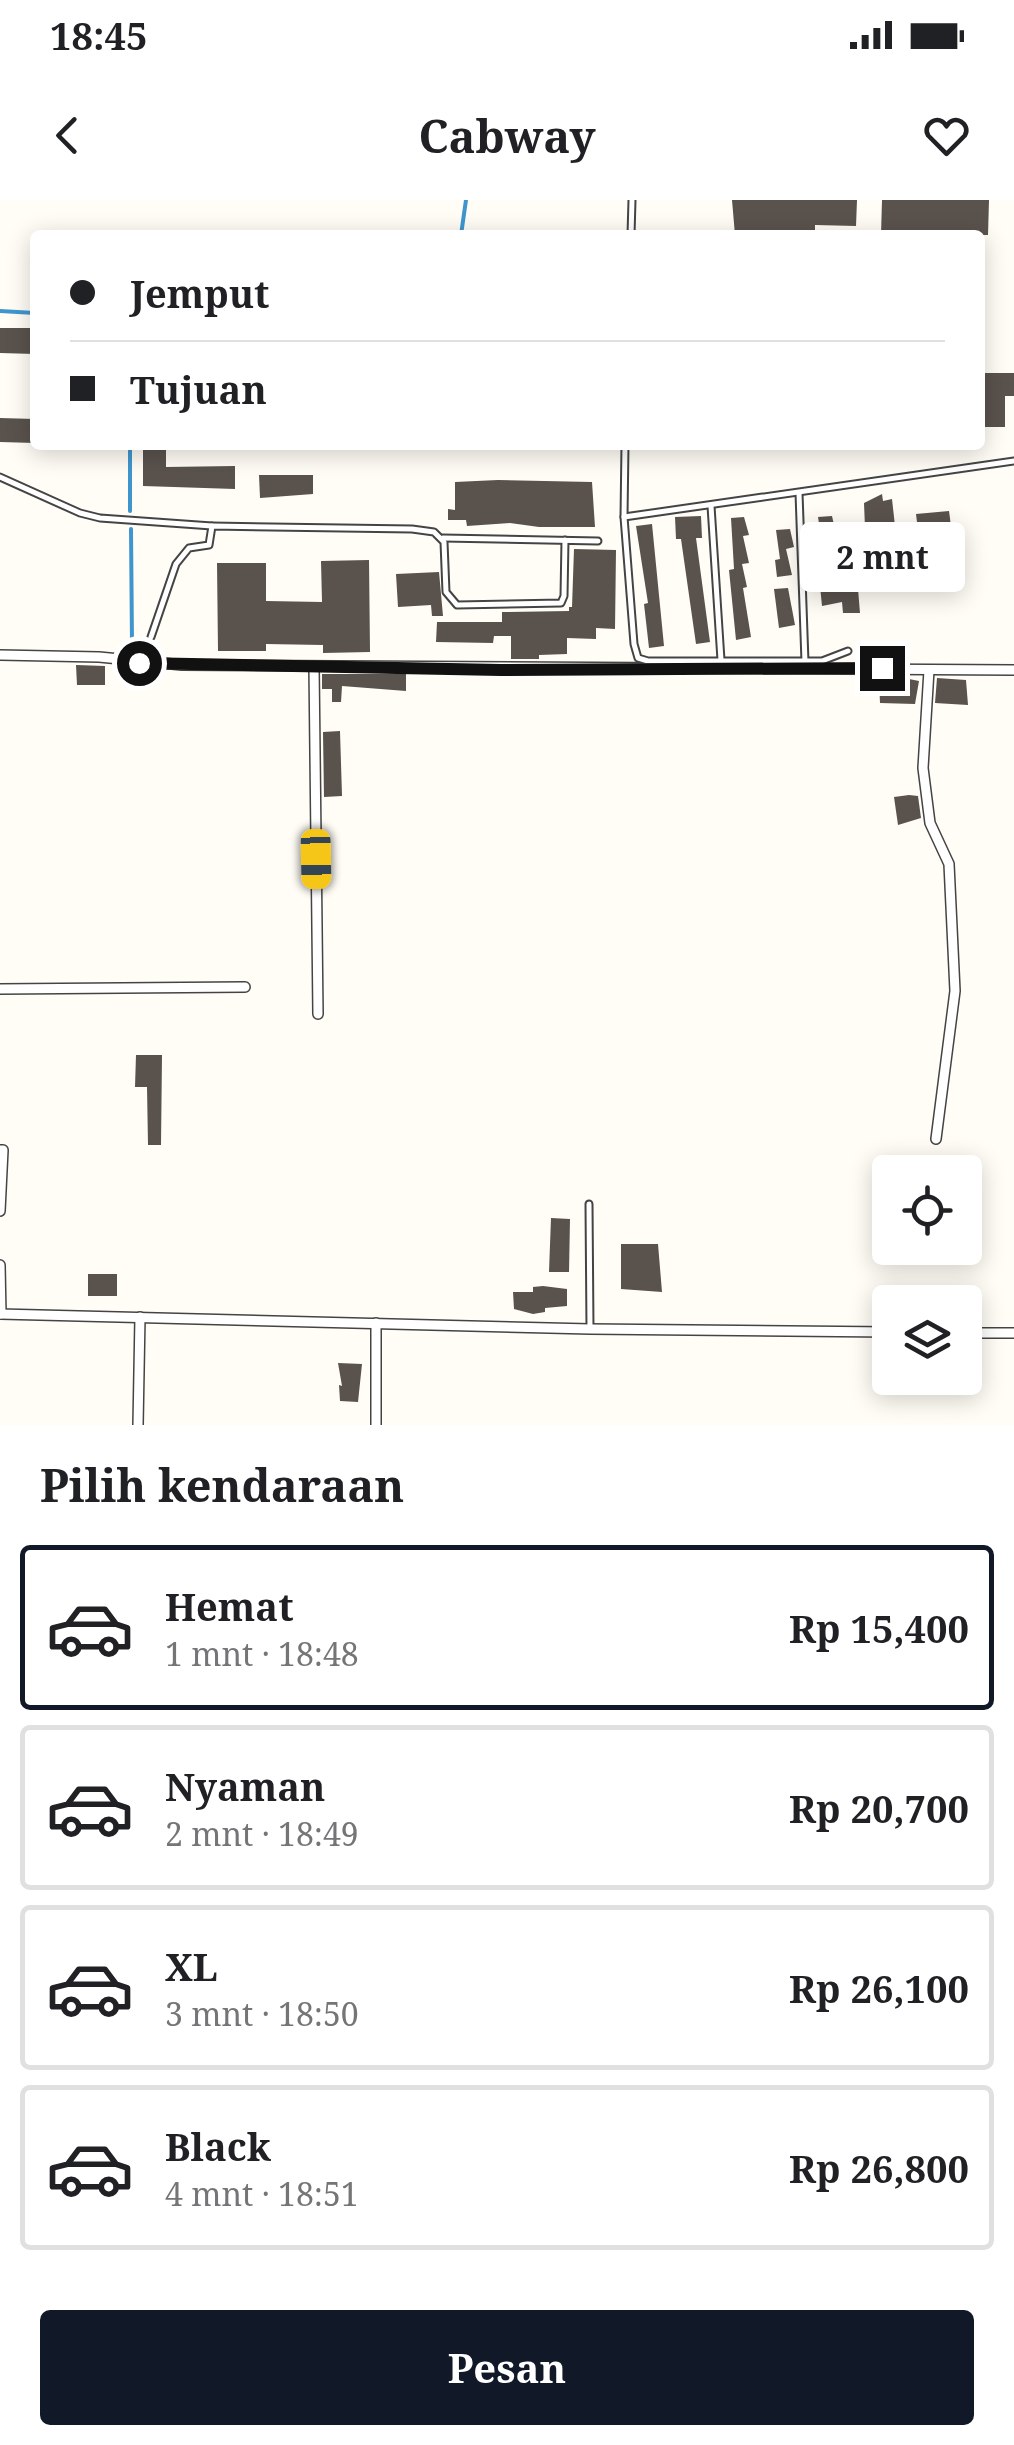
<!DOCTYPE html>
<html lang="id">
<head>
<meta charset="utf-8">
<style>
  body { margin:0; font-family:"Noto Serif",serif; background:#f2f2f2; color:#202124; height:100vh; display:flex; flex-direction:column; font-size:38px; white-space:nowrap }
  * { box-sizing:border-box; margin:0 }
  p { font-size:32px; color:#757577 }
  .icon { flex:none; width:55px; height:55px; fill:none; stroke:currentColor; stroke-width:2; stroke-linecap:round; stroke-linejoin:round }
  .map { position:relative; height:1225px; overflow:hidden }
  .drawer { display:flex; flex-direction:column; background:#fff; flex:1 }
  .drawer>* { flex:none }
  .hud { position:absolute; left:30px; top:30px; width:955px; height:220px; border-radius:10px; box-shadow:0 5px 25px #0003; display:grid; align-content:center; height:220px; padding:0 40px; background:#fff }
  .tools { position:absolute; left:872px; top:955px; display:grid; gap:20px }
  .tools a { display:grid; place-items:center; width:110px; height:110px; border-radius:10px; background:#fff; box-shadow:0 5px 25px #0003; font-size:50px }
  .end { position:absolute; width:45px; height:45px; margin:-22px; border:12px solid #111; background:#fff; box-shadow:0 0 0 5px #fff }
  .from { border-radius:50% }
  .bubble { position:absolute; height:70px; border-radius:10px; background:#fff; box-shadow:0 5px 25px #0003; font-size:32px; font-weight:700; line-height:70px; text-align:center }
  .car { position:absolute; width:30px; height:60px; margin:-30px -15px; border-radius:12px; box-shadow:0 0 8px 2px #0007; background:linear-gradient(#f5c518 24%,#345 0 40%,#f5c518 0 76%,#345 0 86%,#f5c518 0) }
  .hud b { display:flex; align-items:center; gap:35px; height:95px; font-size:38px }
  .hud b+b { border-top:2px solid #e0e0e0 }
  .hud i { width:25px; height:25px; background:#202124 }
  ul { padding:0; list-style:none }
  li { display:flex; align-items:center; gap:30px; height:165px; margin:0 20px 15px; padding:0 20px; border:5px solid #e0e0e0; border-radius:10px }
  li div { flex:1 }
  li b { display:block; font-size:38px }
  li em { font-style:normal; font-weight:700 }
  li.selected { border-color:#111827 }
  li>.icon { width:90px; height:90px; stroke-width:1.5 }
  h2 { padding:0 40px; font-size:45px; line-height:120px }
  .cta { display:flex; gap:20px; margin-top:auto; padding:20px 40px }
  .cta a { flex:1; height:115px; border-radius:10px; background:#111827; color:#fff; font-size:40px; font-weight:700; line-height:115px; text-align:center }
  .status { display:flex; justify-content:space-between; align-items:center; height:70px; padding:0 50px; background:#fff; direction:ltr }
  .status svg { height:28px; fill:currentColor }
  header { display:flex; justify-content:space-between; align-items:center; height:130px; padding:0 40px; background:#fff; font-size:45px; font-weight:700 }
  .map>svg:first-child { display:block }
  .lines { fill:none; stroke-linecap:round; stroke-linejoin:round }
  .stream { stroke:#3f96cf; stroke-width:4 }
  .building { fill:#5a524d }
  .service-casing { stroke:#444; stroke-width:9 }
  .minor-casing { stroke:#444; stroke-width:12 }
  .service { stroke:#fff; stroke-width:5 }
  .minor { stroke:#fff; stroke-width:9 }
  .route { stroke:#111; stroke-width:12 }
</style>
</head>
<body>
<div class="status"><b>18:45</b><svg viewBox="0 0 49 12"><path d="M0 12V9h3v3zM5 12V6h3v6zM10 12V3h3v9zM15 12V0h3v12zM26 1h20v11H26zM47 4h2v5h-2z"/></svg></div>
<header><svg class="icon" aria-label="back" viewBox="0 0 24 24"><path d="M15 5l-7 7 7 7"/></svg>Cabway<svg class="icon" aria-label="heart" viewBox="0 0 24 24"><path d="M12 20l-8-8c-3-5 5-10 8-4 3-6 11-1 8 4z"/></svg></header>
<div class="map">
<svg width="1014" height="1225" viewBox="0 0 1014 1225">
  <rect width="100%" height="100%" fill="#fffdf5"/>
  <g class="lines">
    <g class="stream">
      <polyline points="461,35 466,0"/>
      <polyline points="0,111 35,113"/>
      <polyline points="130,311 130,245"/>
      <polyline points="131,329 132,444"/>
    </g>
  </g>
  <g class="building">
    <polygon points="732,0 857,0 856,26 815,25 815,35 735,35"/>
    <polygon points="882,0 989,0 988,35 881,35"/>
    <polygon points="0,128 35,128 35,154 0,153"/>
    <polygon points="980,173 1014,173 1014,196 1005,196 1005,227 980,227"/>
    <polygon points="0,218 35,219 35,243 0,242"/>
    <polygon points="143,245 166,245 166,267 235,266 235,289 143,286"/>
    <polygon points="259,275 313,275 313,294 260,298"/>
    <polygon points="498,280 592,282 595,327 539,327 510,323 467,326 466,320 448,320 448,309 455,310 455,282"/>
    <polygon points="882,294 883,301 892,299 895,326 865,328 864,303"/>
    <polygon points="949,311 955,356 922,363 916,314"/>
    <polygon points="701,316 702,338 696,338 710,442 696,444 681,339 676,339 675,317"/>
    <polygon points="832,316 836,334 828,336 832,355 850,354 849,377 857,377 860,413 843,413 842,402 822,406 820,386 840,384 837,367 820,370 817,350 823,349 818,317"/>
    <polygon points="744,317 749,335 743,336 749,363 742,364 747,387 743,388 751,437 736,440 729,370 734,369 731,318"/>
    <polygon points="652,324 664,446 649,448 644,404 648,403 636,326"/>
    <polygon points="790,329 794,347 786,349 792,375 777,377 775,360 780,359 776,330"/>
    <polygon points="574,349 616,350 615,429 596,428 596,439 567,438 567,454 539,455 539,459 511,459 511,436 494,436 493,443 436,442 437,422 502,422 502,412 569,411 569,407 572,407"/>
    <polygon points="369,360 370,452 323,453 323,445 266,444 266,451 218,451 217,363 266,363 266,401 322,402 321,361"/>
    <polygon points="439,372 443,416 432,416 431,405 398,407 396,374"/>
    <polygon points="788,388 795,425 779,428 774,389"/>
    <polygon points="76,465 105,466 105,485 77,485"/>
    <polygon points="322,474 406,474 406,491 342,486 341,502 332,502 332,489 322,489"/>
    <polygon points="899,477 919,481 915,504 880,503 879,478"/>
    <polygon points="937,478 966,480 968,505 935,503"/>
    <polygon points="340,531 342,596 324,597 323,532"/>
    <polygon points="909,595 918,596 921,618 898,625 894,597"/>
    <polygon points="136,855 162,855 161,945 148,945 147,887 135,887"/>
    <polygon points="551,1018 570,1019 569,1072 549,1072"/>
    <polygon points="621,1044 658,1044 662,1092 621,1089"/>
    <rect x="88" y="1074" width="29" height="22"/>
    <polygon points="543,1086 567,1089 567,1106 545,1108 545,1112 533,1114 514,1109 513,1092 533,1092 533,1087"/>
    <polygon points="338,1163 362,1164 358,1202 340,1201 339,1185 342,1186"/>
  </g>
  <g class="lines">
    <defs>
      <g id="service">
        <polyline points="631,35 632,0"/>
        <polyline points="625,245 624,317 634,444 638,458 648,461 822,461 848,451"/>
        <polyline points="0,277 80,313 100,318 212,326"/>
        <polyline points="799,293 805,462"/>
        <polyline points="711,306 721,460"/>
        <polyline points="624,317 1014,261"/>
        <polyline points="443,338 598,341"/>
        <polyline points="151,437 176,364 189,348 209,345 212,326 412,329 434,332 444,342 446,392 457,405 561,403 564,396 565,340"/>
        <polyline points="589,1004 590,1129"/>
      </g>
      <g id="minor">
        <polyline points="0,455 99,457 182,465 1014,470"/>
        <polyline points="314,466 318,814"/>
        <polyline points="929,470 923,568 930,623 949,664 955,791 936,939"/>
        <polyline points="0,789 245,787"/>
        <polyline points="0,950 3,950 0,1011"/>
        <polyline points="0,1065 1,1114"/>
        <polyline points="0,1114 590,1129 890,1132"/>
        <polyline points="376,1123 376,1225"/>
        <polyline points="965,1133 1014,1133"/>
        <polyline points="138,1225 140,1117"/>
      </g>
    </defs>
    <use href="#service" class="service-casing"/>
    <use href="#minor" class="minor-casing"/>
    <use href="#service" class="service"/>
    <use href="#minor" class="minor"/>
  </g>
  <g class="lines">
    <polyline class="route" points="139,463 501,470 882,468"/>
  </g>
</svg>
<div class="tools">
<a><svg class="icon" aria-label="locate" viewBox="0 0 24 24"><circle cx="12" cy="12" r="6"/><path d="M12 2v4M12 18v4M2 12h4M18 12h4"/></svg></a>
<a><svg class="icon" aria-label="layers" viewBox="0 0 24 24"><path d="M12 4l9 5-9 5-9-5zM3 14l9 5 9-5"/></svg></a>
</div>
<i class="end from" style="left:139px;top:463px"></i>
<i class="end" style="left:882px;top:468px"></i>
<div class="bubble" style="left:800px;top:322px;width:165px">2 mnt</div>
<i class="car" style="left:316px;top:659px;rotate:179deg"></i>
<div class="hud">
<b><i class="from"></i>Jemput</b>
<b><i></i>Tujuan</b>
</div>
</div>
<section class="drawer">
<h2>Pilih kendaraan</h2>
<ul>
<li class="selected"><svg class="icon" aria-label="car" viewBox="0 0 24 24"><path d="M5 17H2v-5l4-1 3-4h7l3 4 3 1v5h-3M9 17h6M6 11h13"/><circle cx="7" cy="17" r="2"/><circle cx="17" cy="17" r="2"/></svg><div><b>Hemat</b><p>1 mnt · 18:48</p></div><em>Rp 15,400</em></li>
<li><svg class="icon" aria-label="car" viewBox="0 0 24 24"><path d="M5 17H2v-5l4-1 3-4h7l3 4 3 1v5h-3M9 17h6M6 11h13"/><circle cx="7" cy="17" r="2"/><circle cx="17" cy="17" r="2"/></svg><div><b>Nyaman</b><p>2 mnt · 18:49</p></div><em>Rp 20,700</em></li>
<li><svg class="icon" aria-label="car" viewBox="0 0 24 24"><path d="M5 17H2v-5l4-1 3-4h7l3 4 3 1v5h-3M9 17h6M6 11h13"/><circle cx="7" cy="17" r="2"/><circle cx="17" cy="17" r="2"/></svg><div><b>XL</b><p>3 mnt · 18:50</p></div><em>Rp 26,100</em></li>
<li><svg class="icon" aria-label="car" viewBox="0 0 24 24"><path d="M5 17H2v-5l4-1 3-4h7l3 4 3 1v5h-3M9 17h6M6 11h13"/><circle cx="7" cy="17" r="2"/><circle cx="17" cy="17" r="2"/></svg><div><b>Black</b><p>4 mnt · 18:51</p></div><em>Rp 26,800</em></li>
</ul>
<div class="cta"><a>Pesan</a></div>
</section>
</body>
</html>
